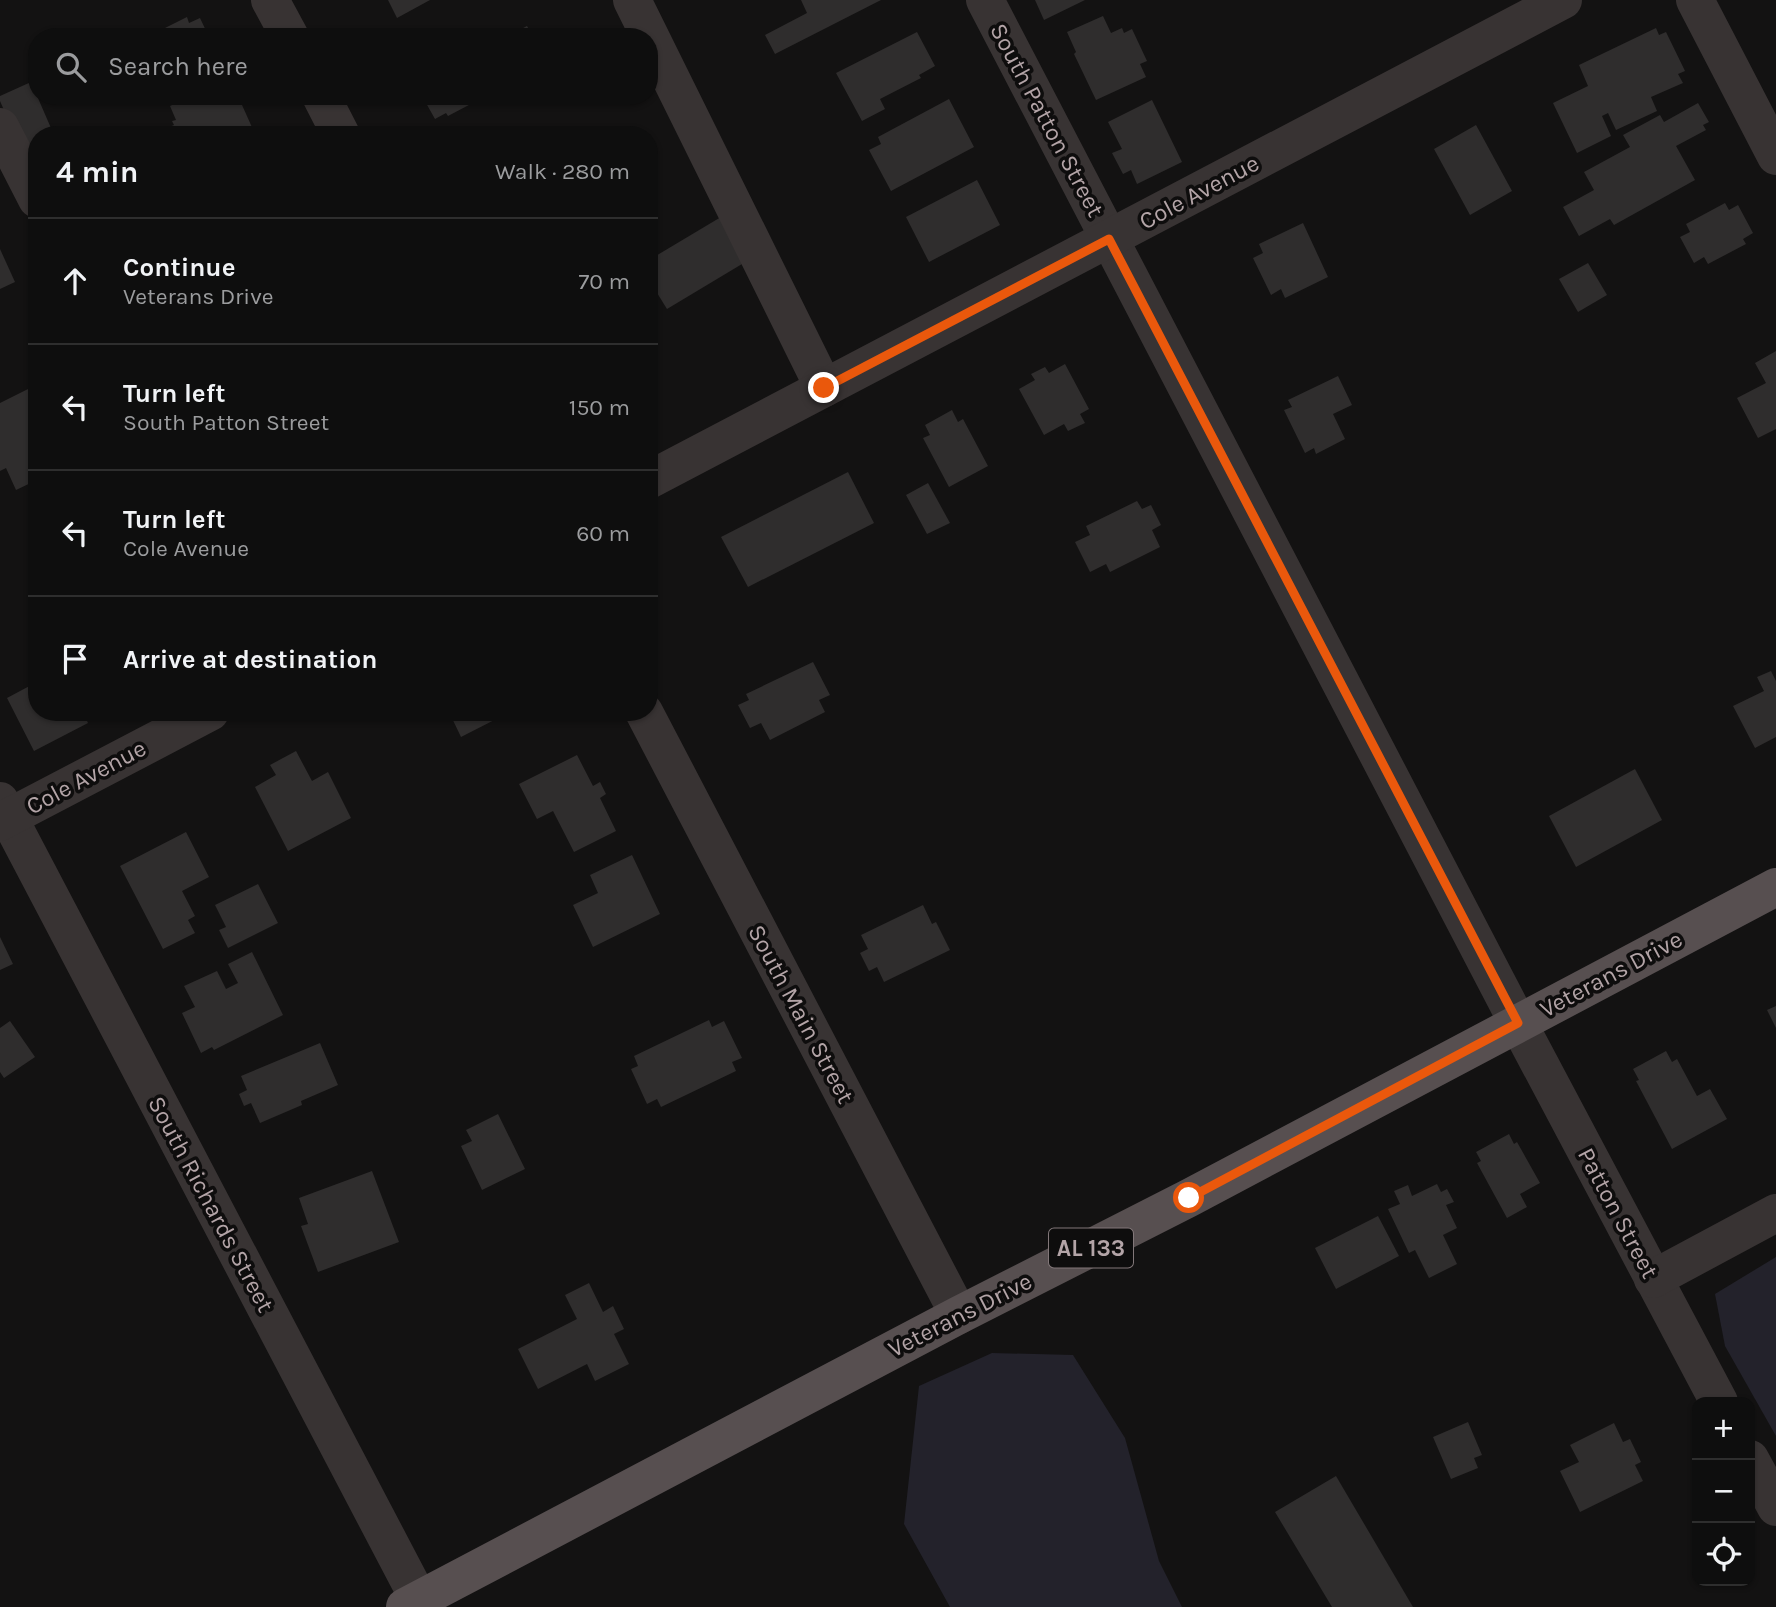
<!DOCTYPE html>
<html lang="en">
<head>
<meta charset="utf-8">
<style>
  body { margin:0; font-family:Karla,sans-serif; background:#1c1c1c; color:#f1f3f6 }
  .controls { position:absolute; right:21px; bottom:21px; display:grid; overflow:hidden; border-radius:14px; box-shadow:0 2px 5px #0004 }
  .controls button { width:63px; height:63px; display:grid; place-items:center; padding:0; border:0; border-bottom:2px solid #2e2e2e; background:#0e0e0e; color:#f1f3f6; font:35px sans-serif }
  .stop { position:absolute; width:21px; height:21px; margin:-16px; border:5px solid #ea580c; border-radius:50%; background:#fff }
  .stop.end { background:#ea580c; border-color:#fff; box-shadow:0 2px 7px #0008 }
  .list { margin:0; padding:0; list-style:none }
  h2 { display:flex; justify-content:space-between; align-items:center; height:91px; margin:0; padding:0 28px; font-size:30px }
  h2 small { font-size:23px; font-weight:400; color:#9b9c9e }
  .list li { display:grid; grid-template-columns:46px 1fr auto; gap:21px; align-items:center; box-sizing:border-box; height:126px; padding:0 28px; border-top:2px solid #2e2e2e }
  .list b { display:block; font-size:26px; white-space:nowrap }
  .list p { margin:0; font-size:23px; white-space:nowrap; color:#9b9c9e }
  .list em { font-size:23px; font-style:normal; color:#9b9c9e }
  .icon { flex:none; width:38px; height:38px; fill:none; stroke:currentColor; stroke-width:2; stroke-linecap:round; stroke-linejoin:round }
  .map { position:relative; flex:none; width:1776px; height:1607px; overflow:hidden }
  .search { position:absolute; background:#0e0e0e; box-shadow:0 2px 5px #0004; left:28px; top:28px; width:630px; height:77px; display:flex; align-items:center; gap:18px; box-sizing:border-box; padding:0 24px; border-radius:28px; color:#9b9c9e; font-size:26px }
  .panel { position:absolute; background:#0e0e0e; box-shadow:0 2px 5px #0004; left:28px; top:126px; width:630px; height:595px; border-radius:28px }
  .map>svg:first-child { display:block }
  .green { fill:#23222b }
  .building { fill:#2f2d2d }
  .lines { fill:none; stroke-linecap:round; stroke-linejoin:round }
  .minor { stroke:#383333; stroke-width:38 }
  .major { stroke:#574f50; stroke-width:38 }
  .route { stroke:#ea580c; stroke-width:9 }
  .labels { text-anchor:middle; stroke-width:7; stroke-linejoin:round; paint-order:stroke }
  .shield { fill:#0e0d0d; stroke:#827779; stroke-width:2 }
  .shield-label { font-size:23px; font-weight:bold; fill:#b3a4a7 }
  .street-label { font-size:24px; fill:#b3a4a7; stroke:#0e0d0d }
</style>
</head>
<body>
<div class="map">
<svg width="1776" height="1607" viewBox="0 0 1776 1607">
  <rect width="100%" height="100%" fill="#131212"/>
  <!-- green -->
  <g class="green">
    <path d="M1776,1257v179l-51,-90 -10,-52z"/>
    <path d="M992,1353l81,2 52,83 34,123 23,46h-232l-46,-83 15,-138z"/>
  </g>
  <!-- building -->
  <g class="building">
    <path d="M388,0h42l-33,18z"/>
    <path d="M801,0h80l-106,54 -10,-19 42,-22z"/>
    <path d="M1035,0h50l-41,20z"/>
    <path d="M1103,16l8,17 11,-5 2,5 8,-4 15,32 -7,3 6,13 -50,23 -22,-46 2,-2 -9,-20z"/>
    <path d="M187,17l2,6 11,-5 9,19h-62z"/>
    <path d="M527,26l6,11h-37l14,-8 2,5z"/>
    <path d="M1656,28l3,7 7,-3 19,39 -7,3 5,9 -32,14 6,14 -41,19 -8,-17 -6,3 9,20 -34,17 -24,-50 35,-17 -9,-21z"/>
    <path d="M917,32l18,34 -16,9 2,3 -41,21 5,10 -23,12 -26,-48z"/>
    <path d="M31,82l23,53h-17v7l-16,7 -21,-48v-5z"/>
    <path d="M191,96h47l17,38 -89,1 -2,-6 10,-4 -2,-4 4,-1 -6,-14z"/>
    <path d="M422,96h64l-38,20 -2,-3 -11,6z"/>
    <path d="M949,99l25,48 -83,44 -22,-41 12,-6 -3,-7z"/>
    <path d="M1152,100l30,62 -45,22 -6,-14 -8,4 -11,-21 10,-4 -14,-27z"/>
    <path d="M1698,103l11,19 -6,3 3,5 -30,16 19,34 -81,45 -4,-6 -31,17 -16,-29 31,-17 -10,-18 46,-25 -7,-12 37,-20 4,7z"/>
    <path d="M1476,125l36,66 -42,24 -36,-66z"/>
    <path d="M977,180l23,45 -71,37 -23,-45z"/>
    <path d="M1725,203l4,7 9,-5 15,28 -10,6 3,5 -38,20 -4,-7 -10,6 -14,-26 10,-5 -4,-8z"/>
    <path d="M726,214l26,44 -85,51 -18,-29v-20z"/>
    <path d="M1303,223l25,54 -43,21 -4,-9 -10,6 -18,-37 10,-5 -4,-9z"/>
    <path d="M0,249l15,33 -15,7z"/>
    <path d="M1588,263l19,32 -29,17 -19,-33z"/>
    <path d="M1776,351v78l-18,9 -21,-40 29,-15 -11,-20z"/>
    <path d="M1065,364l24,45 -9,5 5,9 -17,8 -4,-7 -20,11 -25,-46 16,-9 -4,-6 14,-7 4,6z"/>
    <path d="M1338,376l14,29 -19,9 12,25 -29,15 -2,-6 -9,5 -21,-43 8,-3 -4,-7z"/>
    <path d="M30,388l7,13v79l-21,10 -10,-22 -6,3v-68z"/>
    <path d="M952,410l6,12 5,-3 25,47 -39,21 -26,-49 7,-3 -5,-10z"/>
    <path d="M848,472l26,51 -126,64 -27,-50z"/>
    <path d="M928,483l22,40 -23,11 -21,-39z"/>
    <path d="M1137,501l5,8 9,-4 10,20 -9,5 8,17 -50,25 -4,-8 -16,8 -15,-30 15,-7 -4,-9z"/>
    <path d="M813,662l17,33 -11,5 6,12 -55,28 -9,-17 -11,5 -12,-23 11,-5 -3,-6z"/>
    <path d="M1771,671l5,10v56l-21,11 -22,-42 31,-15 -7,-14z"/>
    <path d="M37,682v30h46l5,11 -54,28 -27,-53z"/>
    <path d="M449,712h61l-49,25z"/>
    <path d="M296,751l16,30 16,-9 23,46 -63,33 -33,-64 21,-12 -6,-10z"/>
    <path d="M577,755l16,31 7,-4 6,12 -6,4 16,33 -42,21 -21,-41 -16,8 -18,-35z"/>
    <path d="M1635,769l27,51 -86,47 -27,-51z"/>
    <path d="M186,832l23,45 -27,14 13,25 -7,4 7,13 -32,16 -43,-83z"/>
    <path d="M632,855l28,59 -67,33 -20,-42 25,-12 -8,-18z"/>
    <path d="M258,884l20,39 -50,25 -9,-18 7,-3 -11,-22z"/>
    <path d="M923,905l9,19 4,-2 14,28 -66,32 -7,-15 -8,4 -9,-18 8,-4 -7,-14z"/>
    <path d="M0,937l13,27 -13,6z"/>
    <path d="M252,952l31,63 -69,35 -2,-3 -11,6 -19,-40 13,-6 -11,-21 33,-15 9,18 12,-6 -10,-19z"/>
    <path d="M1776,1006v22l-9,-18z"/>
    <path d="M709,1020l3,7 12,-6 18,37 -10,4 4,9 -75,36 -4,-8 -10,5 -16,-35 7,-3 -4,-10z"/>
    <path d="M10,1021l25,36 -31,21 -4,-6v-44z"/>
    <path d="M320,1043l18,42 -37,16 1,4 -42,18 -9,-20 -7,3 -5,-12 8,-4 -6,-14z"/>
    <path d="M1666,1051l6,11 5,-3 20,37 13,-7 17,30 -55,30 -36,-68 3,-1 -6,-11z"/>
    <path d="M498,1114l27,55 -43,21 -21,-44 11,-5 -6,-11z"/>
    <path d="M1509,1134l5,10 3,-2 23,41 -20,11 7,13 -20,11 -30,-55 4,-2 -5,-9z"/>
    <path d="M372,1171l27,71 -81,30 -17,-46 7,-2 -9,-26z"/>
    <path d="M1437,1184l4,8 6,-3 7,13 -8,3 11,23 -14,7 14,29 -28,14 -14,-28 -6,3 -21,-44 12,-5 -6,-13 14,-6 4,11z"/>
    <path d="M1378,1216l21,40 -63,33 -21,-41z"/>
    <path d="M589,1283l14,29 10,-6 11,23 -10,5 15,30 -34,17 -8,-17 -49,25 -20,-40 59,-30 -12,-24z"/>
    <path d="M1468,1422l14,33 -8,3 4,10 -27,11 -18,-42z"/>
    <path d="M1614,1423l9,19 7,-3 11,23 -6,3 8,16 -63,31 -20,-41 19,-9 -9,-17z"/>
    <path d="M1336,1476l77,131h-81l-57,-95z"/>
  </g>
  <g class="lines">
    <!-- minor -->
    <g class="minor">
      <path d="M270,0l20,37"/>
      <path d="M632,0l192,388"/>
      <path d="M985,0l533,1023 201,379"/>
      <path d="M1695,0l81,156"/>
      <path d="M321,96l20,39"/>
      <path d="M0,127l37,72"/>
      <path d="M649,480l914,-480"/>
      <path d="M644,712l315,603"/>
      <path d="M0,801l423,806"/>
      <path d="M0,822l210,-110"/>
      <path d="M1653,1279l123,-66"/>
      <path d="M1750,1459l26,48"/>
    </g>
    <!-- major -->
    <path class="major" d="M405,1607l554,-292 230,-117 587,-311"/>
  </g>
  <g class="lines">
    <!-- route -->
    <path class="route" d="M824,388l285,-149 409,784 -329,175"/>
  </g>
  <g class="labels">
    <!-- shield labels -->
    <rect class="shield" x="1049" y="1228.5" width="84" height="39" rx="5"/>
    <g class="shield-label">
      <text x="1091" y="1256">AL 133</text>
    </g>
    <!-- street labels -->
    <g class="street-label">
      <text transform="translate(1047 120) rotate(62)" y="8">South Patton Street</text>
      <text transform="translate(1199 192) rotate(-28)" y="8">Cole Avenue</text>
      <text transform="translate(86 777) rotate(-28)" y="8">Cole Avenue</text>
      <text transform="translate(1611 974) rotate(-28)" y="8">Veterans Drive</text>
      <text transform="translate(801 1014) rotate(62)" y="8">South Main Street</text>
      <text transform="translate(211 1204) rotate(62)" y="8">South Richards Street</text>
      <text transform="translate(1618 1213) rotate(62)" y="8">Patton Street</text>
      <text transform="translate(960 1315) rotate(-27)" y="8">Veterans Drive</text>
    </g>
  </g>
</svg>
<div class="controls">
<button>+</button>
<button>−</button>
<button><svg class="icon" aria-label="locate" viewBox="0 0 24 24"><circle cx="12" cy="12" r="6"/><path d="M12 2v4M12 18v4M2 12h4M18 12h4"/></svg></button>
</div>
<div class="stop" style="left:1189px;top:1198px"></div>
<div class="stop end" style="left:824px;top:388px"></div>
<div class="search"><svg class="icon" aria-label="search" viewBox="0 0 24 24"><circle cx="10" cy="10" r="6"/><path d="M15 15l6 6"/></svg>Search here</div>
<section class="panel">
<h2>4 min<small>Walk · 280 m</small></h2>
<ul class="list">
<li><svg class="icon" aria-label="ahead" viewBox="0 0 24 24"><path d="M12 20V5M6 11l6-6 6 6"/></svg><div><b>Continue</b><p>Veterans Drive</p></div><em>70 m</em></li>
<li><svg class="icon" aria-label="left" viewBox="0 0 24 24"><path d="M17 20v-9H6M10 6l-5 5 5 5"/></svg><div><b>Turn left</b><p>South Patton Street</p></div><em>150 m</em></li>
<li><svg class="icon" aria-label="left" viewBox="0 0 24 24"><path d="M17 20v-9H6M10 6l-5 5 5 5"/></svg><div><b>Turn left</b><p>Cole Avenue</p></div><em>60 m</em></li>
<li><svg class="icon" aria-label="arrive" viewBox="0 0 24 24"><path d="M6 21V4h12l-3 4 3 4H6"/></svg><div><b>Arrive at destination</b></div></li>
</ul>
</section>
</div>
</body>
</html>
